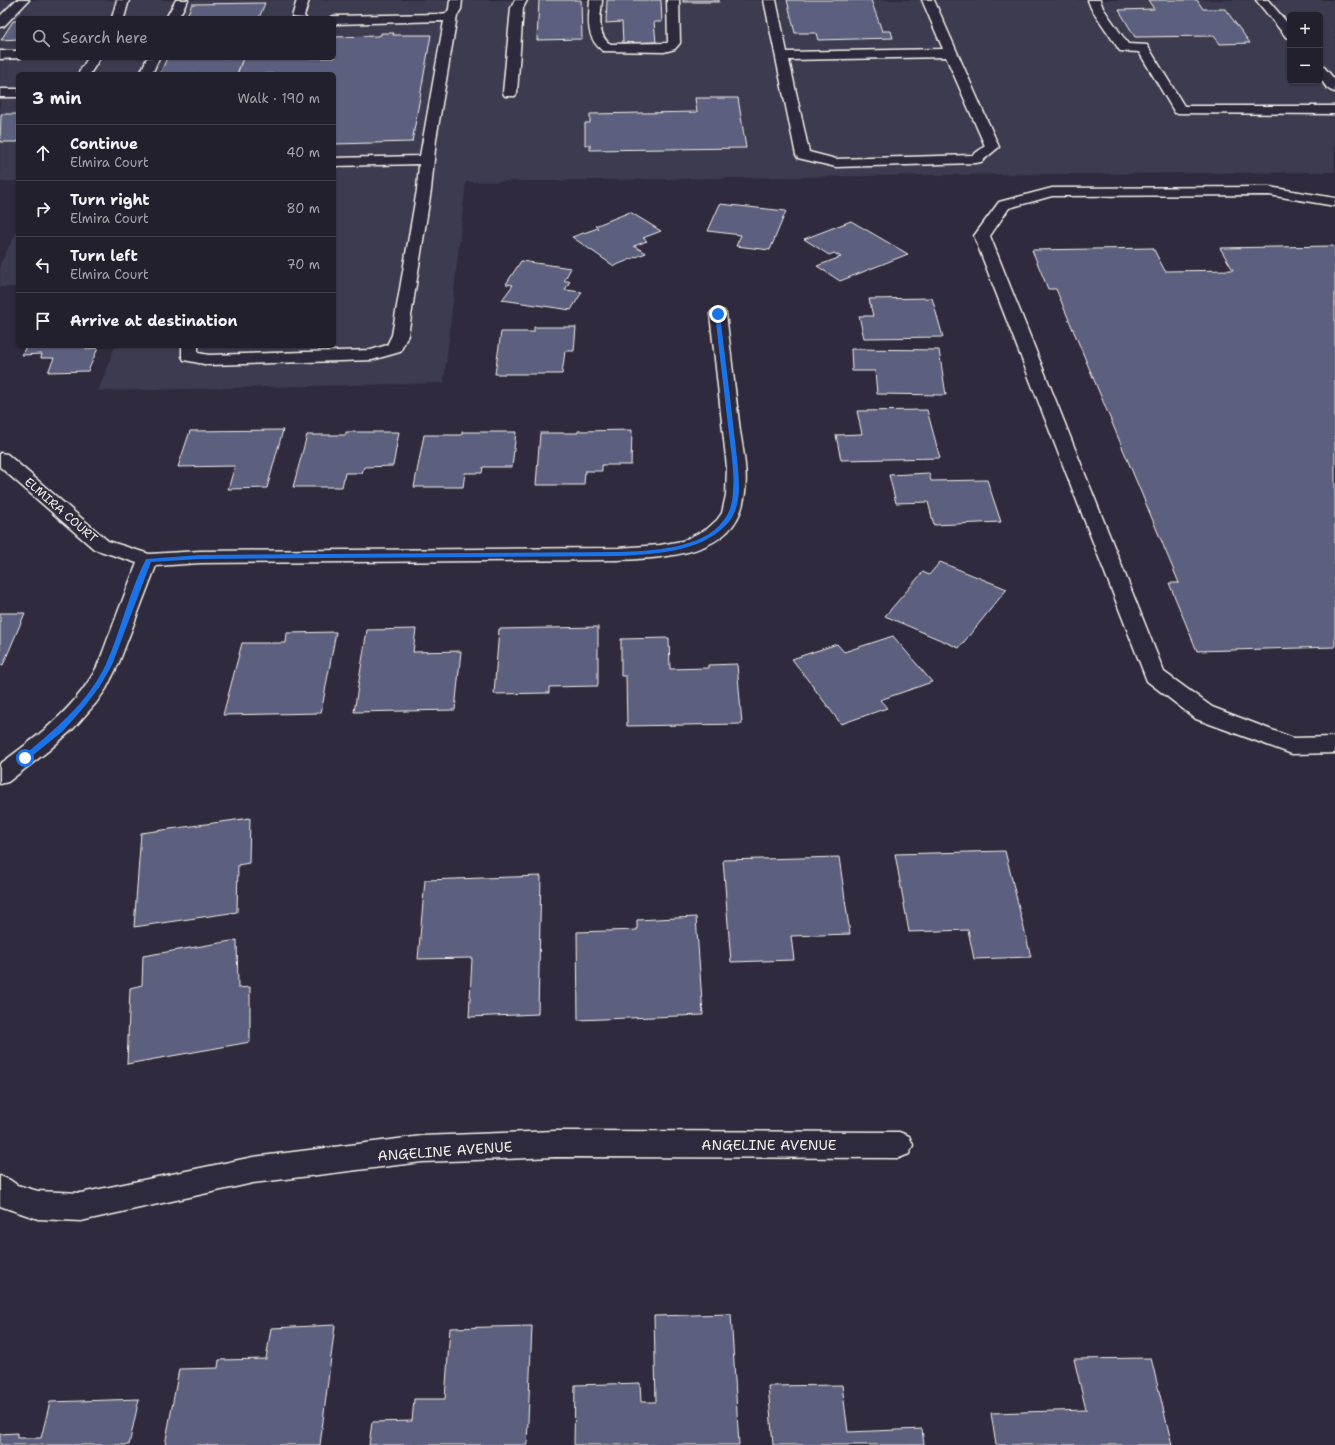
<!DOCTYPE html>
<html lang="en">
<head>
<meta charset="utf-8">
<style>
  body { margin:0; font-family:"Shantell Sans",sans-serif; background:#2f2d3a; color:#f1f3f6 }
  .controls { position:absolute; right:12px; top:12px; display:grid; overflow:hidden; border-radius:6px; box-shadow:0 1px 3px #0004 }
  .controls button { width:36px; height:36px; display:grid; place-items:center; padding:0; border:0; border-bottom:1px solid #403e4a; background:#23202e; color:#f1f3f6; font:20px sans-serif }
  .stop { position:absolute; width:12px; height:12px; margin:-9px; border:3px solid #1a73e8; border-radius:50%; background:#fff }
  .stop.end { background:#1a73e8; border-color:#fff; box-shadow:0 1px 4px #0008 }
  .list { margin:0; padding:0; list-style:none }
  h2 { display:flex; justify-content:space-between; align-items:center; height:52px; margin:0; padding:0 16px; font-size:17px }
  h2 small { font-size:13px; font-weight:400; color:#a3a3aa }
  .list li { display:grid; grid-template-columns:26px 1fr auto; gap:12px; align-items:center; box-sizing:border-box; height:56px; padding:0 16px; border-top:1px solid #403e4a }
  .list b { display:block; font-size:15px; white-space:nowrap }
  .list p { margin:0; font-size:13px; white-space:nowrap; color:#a3a3aa }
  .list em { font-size:13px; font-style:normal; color:#a3a3aa }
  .icon { flex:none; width:22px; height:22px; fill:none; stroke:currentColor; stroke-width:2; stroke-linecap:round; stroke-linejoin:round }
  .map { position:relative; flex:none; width:1335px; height:1445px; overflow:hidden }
  .search { position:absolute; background:#23202e; box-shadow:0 1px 3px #0004; left:16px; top:16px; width:320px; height:44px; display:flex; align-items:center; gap:10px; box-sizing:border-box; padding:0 14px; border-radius:6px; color:#a3a3aa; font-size:15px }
  .panel { position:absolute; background:#23202e; box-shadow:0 1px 3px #0004; left:16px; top:72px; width:320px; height:276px; border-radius:6px }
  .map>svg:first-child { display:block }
  .built { fill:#3c3a50; fill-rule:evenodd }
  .building { fill:#5c617e; stroke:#f4f1e8 }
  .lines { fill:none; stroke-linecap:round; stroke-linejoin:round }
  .minor-casing { stroke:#f4f1e8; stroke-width:3 }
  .minor { fill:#2f2a3d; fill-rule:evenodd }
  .route { fill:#1a73e8 }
  .labels { text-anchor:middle; stroke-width:3.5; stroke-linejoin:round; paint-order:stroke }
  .street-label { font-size:12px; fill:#f4f1e8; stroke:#2f2a3d }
  .near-street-label { font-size:14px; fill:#f4f1e8; stroke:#2f2a3d }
</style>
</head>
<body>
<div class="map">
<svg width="1335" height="1445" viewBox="0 0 1335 1445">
  <rect width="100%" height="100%" fill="#2f2a3d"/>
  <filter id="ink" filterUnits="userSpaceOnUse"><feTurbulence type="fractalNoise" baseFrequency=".025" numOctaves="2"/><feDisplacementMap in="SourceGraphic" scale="8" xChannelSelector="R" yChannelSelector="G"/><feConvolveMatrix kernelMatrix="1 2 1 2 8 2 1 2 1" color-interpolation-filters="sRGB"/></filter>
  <g filter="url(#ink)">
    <!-- built -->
    <g class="built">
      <path d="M0,0h1335v172l-400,3 -469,7 -22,201 -346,8 17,-45h219v-272h-316v107l-18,1zM1290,15h30v66h-30zM18,18h316v40h-316z"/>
      <path d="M18,229v58h-18v-23z"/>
    </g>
    <!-- building -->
    <g class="building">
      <path d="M539,0h42l1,39 -45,1z"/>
      <path d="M607,0h54l1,22h-8l2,20 -33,1 -1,-21 -16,1z"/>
      <rect x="683" y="0" width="36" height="2"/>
      <path d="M787,0h84l11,31h9l2,7 -75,2 -2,-7h-21z"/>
      <path d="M1148,0h49l6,9h22l25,34 -30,1 -6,-8 -79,1 -16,-27 35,-1z"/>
      <path d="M265,3l-6,15h-73l6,-14z"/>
      <path d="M13,21h5v18l-17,1z"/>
      <path d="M381,33h13l-1,2h38l-19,107 -78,2v-70h-97l6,-16h91v-21l44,-1 3,-1z"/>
      <path d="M167,58h76l-6,16h-77z"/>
      <path d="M695,98h43l8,50 -156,2v-5h-5v-22h5v-9l107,-2z"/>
      <path d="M1,114h17l-1,5h1v23h-18z"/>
      <path d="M720,204l66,7 -16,39 -34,-4 5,-11 -33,-4z"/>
      <path d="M630,212l31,19 -18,7 4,3 -13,5 12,7 -32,13 -42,-29 26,-9 -3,-2z"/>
      <path d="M851,221l57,33 -68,27 -23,-15 24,-9 -7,-4 -5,2 -25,-16z"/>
      <path d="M1333,246l2,2v399l-138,4 -28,-68h10l-123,-294h-8l-16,-39 121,-2 12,23 68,-1 -13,-22z"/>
      <path d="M521,261l50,7 -7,13h6l-5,9 17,2 -11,18 -69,-10 11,-15 -7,-1z"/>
      <path d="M932,298l11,39 -79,1 -5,-22h14l-4,-17z"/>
      <path d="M534,327h42l-2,24h-9l-3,23h-67l6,-42h33z"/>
      <path d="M26,346h61l-1,3 12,-1 -10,23 -40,1 6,-14h-13l1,-4 -20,1z"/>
      <path d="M851,349l88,1 7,45 -69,-1 -2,-23h-23z"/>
      <path d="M927,410l13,48 -99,2 -5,-25 26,-1 -5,-23z"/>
      <path d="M283,430l-16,58 -39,1 7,-23 -57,1 12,-36z"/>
      <path d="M632,430l-1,35h-29v6h-17l-1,14h-48l4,-52h38v-2z"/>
      <path d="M346,432h53l-6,34 -29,1 -2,6h-17l-3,14h-49l14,-52h39z"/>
      <path d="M462,432h54l-4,35h-29l-1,6h-17l-2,14h-49l10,-52h38z"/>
      <path d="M929,473l2,8 56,-1 14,42 -67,3 -6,-23 -32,1 -7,-28z"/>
      <path d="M940,562l67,27 -48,59 -74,-32 38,-44 6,3z"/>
      <path d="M0,613h25l-22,52h-3z"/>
      <path d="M598,627v59l-49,1v6l-55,1 5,-65z"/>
      <path d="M416,629l-3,23 48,-1 -6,59 -101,2 13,-82z"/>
      <path d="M336,632l-15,81 -98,2 19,-72h44l1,-10z"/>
      <path d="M893,636l39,46 -52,18 7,8 -46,16 -49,-65 45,-15 7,8z"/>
      <path d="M669,638l1,31 38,-1v-3l29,-1 5,60 -115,2 -1,-50h-5v-37z"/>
      <path d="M250,818l-1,45 -11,2 -1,47 -103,15 7,-94z"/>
      <path d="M1005,851l26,106 -57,2 -6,-29 -59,2 -14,-78z"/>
      <path d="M839,857l11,77 -59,2 3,24 -63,2 -8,-102z"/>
      <path d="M541,876l-3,138 -69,3 3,-59 -54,1 7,-79z"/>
      <path d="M696,917l7,98 -125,5 -1,-88 60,-2v-10z"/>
      <path d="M237,940l1,48 12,-1v55l-123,22 3,-76 12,-3 1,-29z"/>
      <path d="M731,1314l8,131h-165l1,-60 65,-2 1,19h15l-2,-86z"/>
      <path d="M335,1325l-15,120h-155l14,-76 39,-1 1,-8 47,-1 5,-31z"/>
      <path d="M532,1326l-5,119h-158l3,-23 40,-1 2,-22h31l5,-71z"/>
      <path d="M1151,1358l21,87h-176l-5,-32 95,-3 -12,-51z"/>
      <path d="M842,1385l6,47 74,-3 2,16h-151l-5,-59z"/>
      <path d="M139,1399l-10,46h-129v-11l17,-1v5h24l9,-36z"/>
    </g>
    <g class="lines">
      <!-- minor casing -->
      <g class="minor-casing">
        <g id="minor">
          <path d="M16,0h13l-25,26 -4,1v-11z"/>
          <path d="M117,0h12l-5,18h-12z"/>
          <path d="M176,0h12l-10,18h-12z"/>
          <path d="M297,0h12l-5,16 2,2 -14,-1z"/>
          <path d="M450,0h12l-1,9 -4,7 -21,123 -5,51 -23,145 -8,17 -28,8 -163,5 -25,-5 -2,-4v-10h16v7l11,2 162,-5 16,-5 5,-10 25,-145 2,-26 -85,2v-8l86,-2 24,-135 -110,3v-6h-5l5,-2 104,-2 9,-1 2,-4z"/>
          <path d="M515,0h12l-4,8 -6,85 -2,3h-10l-2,-3 8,-85z"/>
          <path d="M590,0h12c-1,14 -6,34 8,44l57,-1 1,-1 -1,-42h12l1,43 -5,6 -11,3 -61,-1c-18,-13 -14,-32 -13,-51z"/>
          <path d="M764,0h12l11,52 156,-3 -21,-49h12l65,147 -18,15 -5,1 -140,4 -38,-9 -2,-3zM946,57l39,89 -12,9 -137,4 -27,-7 -20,-92z"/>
          <path d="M1088,0h12l3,8 25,36 19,1 37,61h151v8l-160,-1 -36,-61 -19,-1 -29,-43z"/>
          <path d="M1256,0h12l22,26v12l-4,-1z"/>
          <path d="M0,51h18v7h3l-21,1z"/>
          <path d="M88,58h12l-10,16h-12z"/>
          <path d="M147,58h12l-7,16h-12z"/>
          <path d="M1320,66l4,1 11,13v12c-12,-3 -15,-15 -15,-26z"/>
          <rect x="0" y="89" width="18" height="8"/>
          <path d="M1269,187l66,11v8l-66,-11 -217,1 -43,12 -19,28 174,436 48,35 81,31 42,-1v16l-43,1 -96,-35 -49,-38 -173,-445 25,-34 53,-14z"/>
          <path d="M718,309l6,2 2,3c5,39 9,78 14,117 4,24 9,49 3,72 -11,53 -82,55 -125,57l-418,3 -44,3 -38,99 -12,24 -10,14 -23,26 -25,22 -40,31 -8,2v-20c33,-24 68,-50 90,-85 10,-14 14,-32 21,-48 8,-22 17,-45 26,-68l-43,-14 -94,-82v-14l7,1 101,87 41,13 51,-3 418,-3 42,-3 22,-4 25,-12 10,-9 5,-7 4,-18 1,-28 -17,-153 2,-3z"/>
          <path d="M555,1131l344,1 10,4 4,9 -4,9 -10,4 -344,-1 -133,5 -169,21 -172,38 -43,-2 -38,-13v-30l10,4 7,5 21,6 43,2 172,-36 169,-21z"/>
        </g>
      </g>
      <!-- minor -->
      <use href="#minor" class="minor"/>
    </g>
  </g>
  <!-- route -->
  <path class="route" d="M718,313l2,1c4,36 9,73 13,109 2,21 6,44 6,66 0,12 -4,28 -13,36 -27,28 -72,29 -108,31l-418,3 -49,3 -39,103 -12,21 -15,20 -22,25 -36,29h-5v-3c32,-27 66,-54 84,-93 15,-34 23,-72 40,-105l54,-4 418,-3c31,-1 85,-3 105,-31 7,-8 10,-20 10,-31 2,-17 -3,-46 -5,-64 -4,-37 -9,-74 -13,-112z"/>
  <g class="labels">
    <!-- street labels -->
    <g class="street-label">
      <text transform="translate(61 510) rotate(41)" y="4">ELMIRA COURT</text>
    </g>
    <!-- near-street labels -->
    <g class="near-street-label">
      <text x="769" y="1150">ANGELINE AVENUE</text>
      <text transform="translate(445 1151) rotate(-4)" y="5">ANGELINE AVENUE</text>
    </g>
  </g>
</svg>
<div class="controls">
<button>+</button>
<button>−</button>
</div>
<div class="stop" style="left:25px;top:758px"></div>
<div class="stop end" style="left:718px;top:314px"></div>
<div class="search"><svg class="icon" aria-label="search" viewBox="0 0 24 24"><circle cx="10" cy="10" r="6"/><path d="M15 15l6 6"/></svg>Search here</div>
<section class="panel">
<h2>3 min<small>Walk · 190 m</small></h2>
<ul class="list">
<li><svg class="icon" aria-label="ahead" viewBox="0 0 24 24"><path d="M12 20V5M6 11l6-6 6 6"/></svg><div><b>Continue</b><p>Elmira Court</p></div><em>40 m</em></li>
<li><svg class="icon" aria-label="right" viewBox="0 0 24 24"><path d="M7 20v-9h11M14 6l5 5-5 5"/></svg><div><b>Turn right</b><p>Elmira Court</p></div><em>80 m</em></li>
<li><svg class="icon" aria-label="left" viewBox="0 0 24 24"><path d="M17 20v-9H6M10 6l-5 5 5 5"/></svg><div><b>Turn left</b><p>Elmira Court</p></div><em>70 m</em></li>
<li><svg class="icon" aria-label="arrive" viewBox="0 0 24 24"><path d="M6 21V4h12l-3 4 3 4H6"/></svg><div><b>Arrive at destination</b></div></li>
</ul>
</section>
</div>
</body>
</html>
